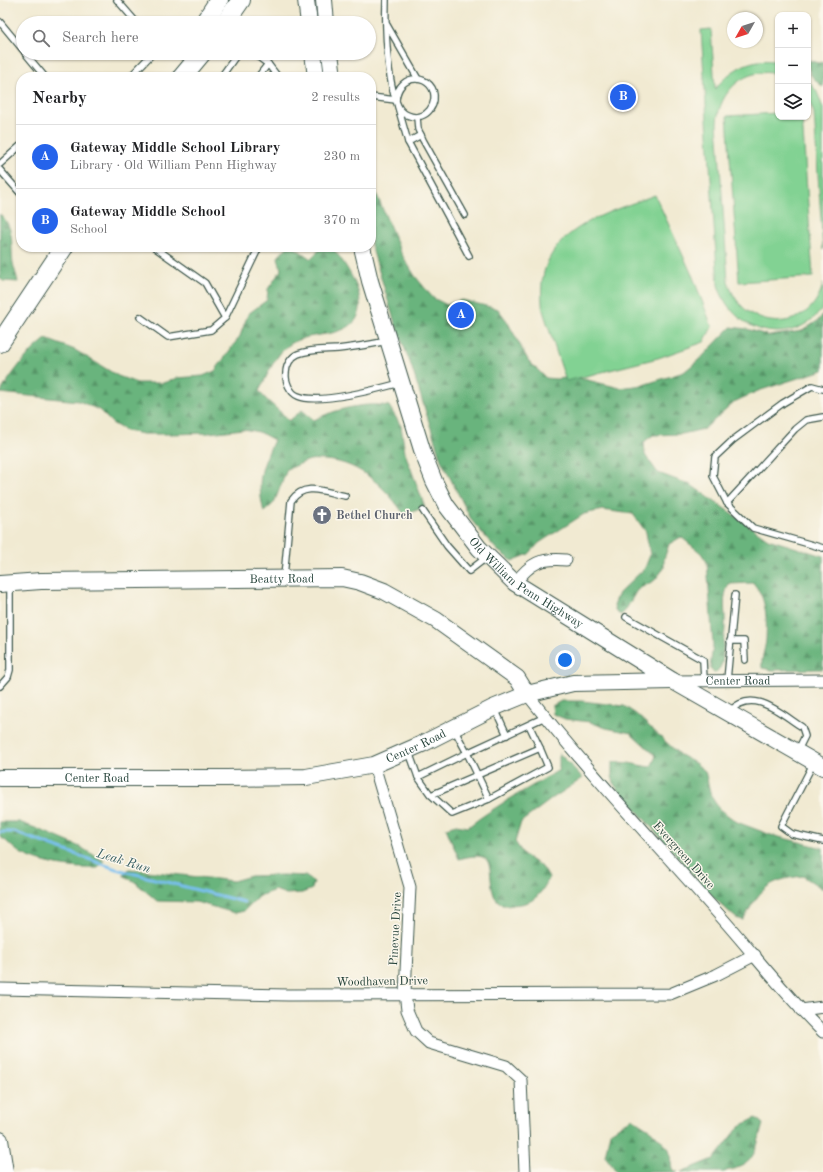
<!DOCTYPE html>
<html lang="en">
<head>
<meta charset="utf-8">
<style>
  body { margin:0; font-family:"Old Standard TT",serif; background:#f6f6f6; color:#202124 }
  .controls { position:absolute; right:12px; top:12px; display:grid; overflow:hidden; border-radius:8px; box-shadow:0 1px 3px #0004 }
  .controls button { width:36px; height:36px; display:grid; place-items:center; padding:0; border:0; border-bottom:1px solid #e0e0e0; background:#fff; color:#202124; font:20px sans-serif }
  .compass { position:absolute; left:727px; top:12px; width:36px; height:36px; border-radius:50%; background:#fff; box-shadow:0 1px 3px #0004; rotate:231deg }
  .you { position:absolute; left:565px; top:660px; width:14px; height:14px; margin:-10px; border:3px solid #fff; border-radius:50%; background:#1a73e8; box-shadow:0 0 0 6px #1a73e833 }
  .badge { display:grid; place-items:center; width:26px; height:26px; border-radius:50%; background:#2563eb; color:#fff; font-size:13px; font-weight:700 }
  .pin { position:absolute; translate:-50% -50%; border:2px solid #fff; box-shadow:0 1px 4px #0006 }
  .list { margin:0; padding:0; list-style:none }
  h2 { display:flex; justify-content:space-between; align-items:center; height:52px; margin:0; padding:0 16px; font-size:17px }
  h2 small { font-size:13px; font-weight:400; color:#757577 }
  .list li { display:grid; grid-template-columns:26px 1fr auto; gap:12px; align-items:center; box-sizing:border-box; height:64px; padding:0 16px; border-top:1px solid #e0e0e0 }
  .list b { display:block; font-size:15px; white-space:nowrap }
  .list p { margin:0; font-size:13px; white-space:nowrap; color:#757577 }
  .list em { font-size:13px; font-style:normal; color:#757577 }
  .icon { flex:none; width:22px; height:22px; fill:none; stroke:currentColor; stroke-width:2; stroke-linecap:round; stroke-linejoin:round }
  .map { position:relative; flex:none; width:823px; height:1172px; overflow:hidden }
  .search { position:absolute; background:#fff; box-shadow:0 1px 3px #0004; left:16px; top:16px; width:360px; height:44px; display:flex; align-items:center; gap:10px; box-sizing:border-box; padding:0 14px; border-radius:22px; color:#757577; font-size:15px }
  .panel { position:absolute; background:#fff; box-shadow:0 1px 3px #0004; left:16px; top:72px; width:360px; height:180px; border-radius:16px }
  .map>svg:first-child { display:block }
  .forest { fill:url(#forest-firs); stroke:#447858 }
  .garden { fill:#82d293; stroke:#508864 }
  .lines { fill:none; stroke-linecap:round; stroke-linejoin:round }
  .stream { stroke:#79c0f0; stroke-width:3 }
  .lane-casing { stroke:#3e574c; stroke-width:8 }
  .street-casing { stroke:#3e574c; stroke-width:13 }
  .secondary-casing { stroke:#3e574c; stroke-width:18 }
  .primary-casing { stroke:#3e574c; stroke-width:20 }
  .lane { stroke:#fff; stroke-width:5.5 }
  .street { stroke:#fff; stroke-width:11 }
  .secondary { stroke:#fff; stroke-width:16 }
  .primary { stroke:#fff; stroke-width:18 }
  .labels { text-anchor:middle; stroke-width:3; stroke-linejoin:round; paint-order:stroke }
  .worship-label { font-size:12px; font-weight:bold; fill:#5b616d; stroke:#fbf7ec; text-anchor:start }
  .street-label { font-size:12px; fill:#1f3d34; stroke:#fbf7ec }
  .water-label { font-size:13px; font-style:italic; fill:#365e63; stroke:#fbf7ec }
</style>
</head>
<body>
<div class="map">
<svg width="823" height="1172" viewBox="0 0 823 1172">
  <defs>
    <pattern id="forest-firs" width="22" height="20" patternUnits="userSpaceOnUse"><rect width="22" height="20" fill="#69b47d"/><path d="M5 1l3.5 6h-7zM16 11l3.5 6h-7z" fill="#569467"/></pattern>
  </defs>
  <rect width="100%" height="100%" fill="#fbf7ec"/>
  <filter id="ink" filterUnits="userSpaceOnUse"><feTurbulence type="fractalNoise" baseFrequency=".025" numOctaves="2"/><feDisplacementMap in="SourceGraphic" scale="8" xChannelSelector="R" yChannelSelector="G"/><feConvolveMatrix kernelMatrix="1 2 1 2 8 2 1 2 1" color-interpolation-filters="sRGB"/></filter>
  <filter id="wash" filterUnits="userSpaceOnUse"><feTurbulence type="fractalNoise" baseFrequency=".012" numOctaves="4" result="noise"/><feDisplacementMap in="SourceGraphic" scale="16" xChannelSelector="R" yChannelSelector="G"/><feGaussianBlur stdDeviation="0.9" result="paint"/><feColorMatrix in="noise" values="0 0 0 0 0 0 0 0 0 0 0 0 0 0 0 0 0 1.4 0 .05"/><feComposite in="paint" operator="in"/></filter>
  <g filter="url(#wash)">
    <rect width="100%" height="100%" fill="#f1ead2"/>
    <!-- forest -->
    <g class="forest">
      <path d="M808,60l10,3 5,-1v25c-11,-10 -15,-12 -15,-27z"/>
      <path d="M371,181l30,72 14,23 18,22 14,7 15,-5 36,9 9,12 21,39 18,18 10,1 19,-2 45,11 23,-3 41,-13 18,-15 29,-30 16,2 23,7 32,-5 17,-11 4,-6v56l-65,21 -22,10 -32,28 -22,5 -29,1 -9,7 1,13 13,18 33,12 77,54 55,17v113l-51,1 -10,-2c-1,-10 3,-18 4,-28 1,-20 1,-43 -13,-57l-24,1c-8,14 -3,28 -4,43 0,6 -2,12 -2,18 -1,12 2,20 -8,28l-5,-5 3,-23 -6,-83 -6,-9 -20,-16 -12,7 -5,15v9l-9,12 -18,10 -12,21 -4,4 -5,-3 -2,-7 5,-12 26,-25 5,-13 -4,-23 -13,-18 -31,-4 -18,4 -45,29 -10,11 -17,7 -15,-11 -25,-29 -31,-61 -30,-95 -16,-42 -24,-78z"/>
      <path d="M0,214c16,15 10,31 13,49 1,6 4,13 5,19l-15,-1 -3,-3z"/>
      <path d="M287,247h7l17,12 10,-11 13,2c15,18 42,60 14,77 -16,10 -40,6 -56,16 -17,10 -24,32 -33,48 9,12 20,18 30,30l13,-11 12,10c22,-11 50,-18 75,-14l12,20 4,27 20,54 -13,5 -6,5c-19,-28 -45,-55 -81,-57 -4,0 -11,-1 -15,0 -8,2 -15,7 -23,9l-13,34 -10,9c-8,-32 -3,-43 10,-72l-15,-8 -16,-3 -34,4 -39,1h-27l-17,-3 -14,-8 -13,-13 -20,-9 -79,-8c13,-21 26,-39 46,-54l29,11 43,26 19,7h26l14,-5 26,-2 12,-5 25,-35 8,-22 19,-14 1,-11 13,-19 -3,-13z"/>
      <path d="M561,701h21l42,5 12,8 44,41 15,8 10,8 6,25 8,13 18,13 34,13 52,13v41l-20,-13c-37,4 -42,13 -60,44l-7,-2 -24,-22 -97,-110 -3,-10v-13c12,-3 26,3 39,4l5,-11 -25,-23 -25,-5 -16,-6 -25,-3 -12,-5 -1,-8z"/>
      <path d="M559,753l24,25 -30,20 -32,24 -6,20 9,13 19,13 6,10c-12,25 -21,27 -47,27 -3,-3 -7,-7 -8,-10 -8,-23 6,-48 -35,-36l-13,-31 10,-3 12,2c28,-22 60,-38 91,-57z"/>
      <path d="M0,822h19l19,7 42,18 24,14 -6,7c-26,1 -52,-3 -76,-14 -8,-4 -14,-13 -22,-17z"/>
      <path d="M129,869l104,12 18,-5 32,-1 22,1 9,6 -2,7 -10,4 -16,1 -11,-4 -16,6 -15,15 -9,2 -39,-11 -39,-1 -22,-19 -12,-7z"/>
      <path d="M632,1118l20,13 17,18 3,20 6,3h-61l-12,-16 5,-24z"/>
      <path d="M756,1118l7,6c-5,15 -6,37 -24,43 -5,3 -10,2 -15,5h-43l33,-13 26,-33z"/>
    </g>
    <!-- garden -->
    <g class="garden">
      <path d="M711,29l4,60c16,-20 37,-33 63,-27v12c-33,-8 -59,17 -61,49l11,158c14,52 82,55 95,3v24c-32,42 -91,25 -105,-23l-17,-255z"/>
      <path d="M808,80l9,12 6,16v142l-9,-137 -6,-16z"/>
      <path d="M778,113v4h24l11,160 -74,5 -12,-166z"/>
      <path d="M655,195l38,82 19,50 -8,15 -46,16 -92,23c-6,-18 -12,-36 -18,-55 -2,-7 -6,-16 -6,-23 -7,-72 60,-88 113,-108z"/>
    </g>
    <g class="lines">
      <!-- stream -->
      <path class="stream" d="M0,832h14l102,37 128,33"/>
    </g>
  </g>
  <g filter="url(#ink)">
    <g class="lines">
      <!-- lane casing -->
      <g class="lane-casing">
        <g id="lane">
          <path d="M117,0l20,23"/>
          <path d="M386,0c-1,27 1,82 12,106 4,8 14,13 23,10 7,-2 12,-9 13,-16 3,-26 -36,-30 -38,0"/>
          <path d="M0,22l23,28"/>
          <path d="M387,25l31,54"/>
          <path d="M25,53l20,24"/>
          <path d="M177,53l8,4"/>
          <path d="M253,53l15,11 10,13"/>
          <path d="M130,77l23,-24"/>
          <path d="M221,77l17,-24"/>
          <path d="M258,77l10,-13"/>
          <path d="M371,97l25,3"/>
          <path d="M398,107l10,35 61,114"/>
          <path d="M417,117l1,12 5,11 42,75"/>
          <path d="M408,142l13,-7"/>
          <path d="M0,164l20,-18"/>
          <path d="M0,170l21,24"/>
          <path d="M154,247l51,36 20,35"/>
          <path d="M140,317l28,20 43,-7 14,-12 34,-71"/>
          <path d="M386,341c-16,4 -32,6 -48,8 -13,1 -28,0 -40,5 -7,3 -12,11 -12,19 -1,8 4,20 12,23 20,9 80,-7 102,-13"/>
          <path d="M823,389l-11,-3 -29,17 -50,37 -18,17 -2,19 14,27 26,25 70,20"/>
          <path d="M727,503l68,-74 11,-9 17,-3"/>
          <path d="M423,511l24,35 22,25 18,-14"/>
          <path d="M284,577l7,-76c13,-20 34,-9 54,-5"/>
          <path d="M626,617l77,43 1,20"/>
          <path d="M730,641h14l1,19"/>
          <path d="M727,680l8,-85"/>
          <path d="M0,686l8,-9 2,-7v-85"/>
          <path d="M495,709l12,26"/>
          <path d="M730,711c23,-24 50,2 72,16l3,9 -8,16"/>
          <path d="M529,725l11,23"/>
          <path d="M454,729l13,24 78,-36"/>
          <path d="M409,752l9,25 49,-24 22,46"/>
          <path d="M813,764l-32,62 11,8 31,7"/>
          <path d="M418,777l12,17 22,20 37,-15 59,-32 -8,-19 -109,47"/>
        </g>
      </g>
      <!-- street casing -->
      <g class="street-casing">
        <g id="street">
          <path d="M515,583c16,-21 26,-25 51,-23"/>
          <path id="s1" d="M674,681l149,-1"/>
          <path d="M527,694c59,75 124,144 187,215 37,41 70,85 109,123"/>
          <path d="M374,765l36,122 -5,106 2,17 9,21 13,12 77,23 15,14 4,92"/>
          <path d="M0,989l288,6 382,-1 46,-19 39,-20"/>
          <path d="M801,1010l22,-3"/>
        </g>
      </g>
      <!-- secondary casing -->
      <g class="secondary-casing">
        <g id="secondary">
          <path d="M306,0l3,23"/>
          <path d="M324,0l2,23"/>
          <path d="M313,53l3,24"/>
          <path d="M330,53l3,24"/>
          <path id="s2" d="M362,247l8,34 53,172 11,28 12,24 33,43 36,35 158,98 150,86"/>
          <path id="s3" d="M0,584l41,-3 301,-3 18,4 24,9 52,29 81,58 10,16"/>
          <path id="s4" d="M0,778h226l80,-1 68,-12 48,-21 71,-36 34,-14 46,-11 100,-2"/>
          <path d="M0,1140l5,32"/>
        </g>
      </g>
      <!-- primary casing -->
      <g class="primary-casing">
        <g id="primary">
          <path d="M204,23l15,-23"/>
          <path d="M225,23l16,-23"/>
          <path d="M182,77l20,-24"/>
          <path d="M0,343l64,-96"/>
        </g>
      </g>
      <!-- lane -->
      <use href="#lane" class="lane"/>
      <!-- street -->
      <use href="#street" class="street"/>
      <!-- secondary -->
      <use href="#secondary" class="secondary"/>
      <!-- primary -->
      <use href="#primary" class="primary"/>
    </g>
  </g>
  <!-- icons -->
  <defs>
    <g id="church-disc" transform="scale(1)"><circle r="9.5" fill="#6b7280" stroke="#fbf7ec"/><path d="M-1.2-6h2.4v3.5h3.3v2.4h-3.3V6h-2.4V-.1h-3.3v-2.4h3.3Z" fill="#fff"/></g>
  </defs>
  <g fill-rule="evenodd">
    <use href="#church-disc" x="322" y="515"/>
  </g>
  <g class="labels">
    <!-- worship labels -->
    <g class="worship-label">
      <text x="336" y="519">Bethel Church</text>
    </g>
    <!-- street labels -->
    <g class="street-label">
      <text dy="4" stroke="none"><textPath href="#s3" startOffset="282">Beatty Road</textPath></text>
      <text dy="4" stroke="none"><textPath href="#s2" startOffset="385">Old William Penn Highway</textPath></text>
      <text dy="4" stroke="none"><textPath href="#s1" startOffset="64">Center Road</textPath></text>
      <text dy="4" stroke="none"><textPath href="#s4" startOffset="421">Center Road</textPath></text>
      <text dy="4" stroke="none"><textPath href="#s4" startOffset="97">Center Road</textPath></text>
      <text transform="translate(684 855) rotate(48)" y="4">Evergreen Drive</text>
      <text transform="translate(395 929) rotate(-87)" y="4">Pinevue Drive</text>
      <text transform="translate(382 981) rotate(-1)" y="4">Woodhaven Drive</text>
    </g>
    <!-- water labels -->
    <g class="water-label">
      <text transform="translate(124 860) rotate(17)" y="5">Leak Run</text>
    </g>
  </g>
</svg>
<div class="controls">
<button>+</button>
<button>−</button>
<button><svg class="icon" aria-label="layers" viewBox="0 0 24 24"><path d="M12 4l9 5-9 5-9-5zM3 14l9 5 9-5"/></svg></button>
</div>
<svg class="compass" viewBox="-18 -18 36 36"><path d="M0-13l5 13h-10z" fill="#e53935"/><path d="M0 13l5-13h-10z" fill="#757577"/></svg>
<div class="you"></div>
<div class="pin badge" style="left:461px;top:315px">A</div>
<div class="pin badge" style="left:623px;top:97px">B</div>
<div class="search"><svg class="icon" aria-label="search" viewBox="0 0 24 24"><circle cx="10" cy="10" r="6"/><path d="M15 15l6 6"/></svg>Search here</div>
<section class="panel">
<h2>Nearby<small>2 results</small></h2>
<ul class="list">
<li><span class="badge">A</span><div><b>Gateway Middle School Library</b><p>Library · Old William Penn Highway</p></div><em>230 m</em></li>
<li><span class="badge">B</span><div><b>Gateway Middle School</b><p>School</p></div><em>370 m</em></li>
</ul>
</section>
</div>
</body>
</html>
